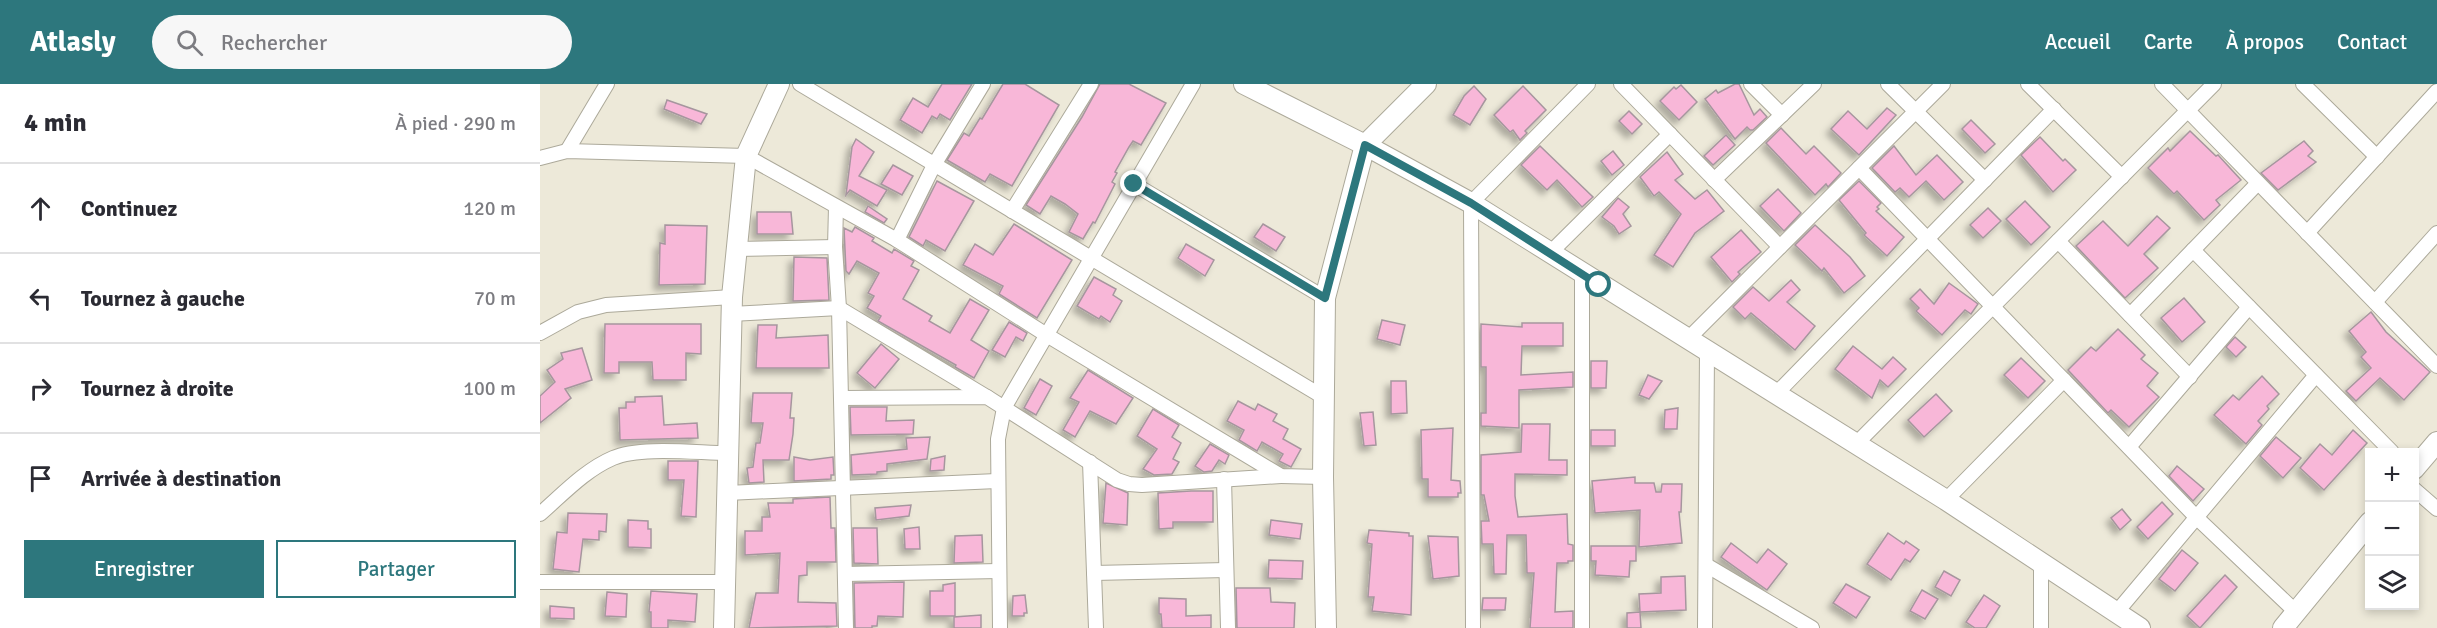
<!DOCTYPE html>
<html lang="fr">
<head>
<meta charset="utf-8">
<style>
  body { margin:0; font-family:Signika,sans-serif; background:#f7f7f7; color:#2b2b33 }
  .controls { position:absolute; right:18px; bottom:18px; display:grid; overflow:hidden; border-radius:0px; box-shadow:0 3px 9px #0003 }
  .controls button { width:54px; height:54px; display:grid; place-items:center; padding:0; border:0; border-bottom:2px solid #e1e1e2; background:#fff; color:#2b2b33; font:30px sans-serif }
  .stop { position:absolute; width:18px; height:18px; margin:-14px; border:4px solid #2d777d; border-radius:50%; background:#fff }
  .stop.end { background:#2d777d; border-color:#fff; box-shadow:0 2px 6px #0008 }
  .list { margin:0; padding:0; list-style:none }
  h2 { display:flex; justify-content:space-between; align-items:center; height:78px; margin:0; padding:0 24px; font-size:26px }
  h2 small { font-size:20px; font-weight:400; color:#7c7c81 }
  .list li { display:grid; grid-template-columns:39px 1fr auto; gap:18px; align-items:center; box-sizing:border-box; height:90px; padding:0 24px; border-top:2px solid #e1e1e2 }
  .list b { display:block; font-size:22px; white-space:nowrap }
  .list em { font-size:20px; font-style:normal; color:#7c7c81 }
  .actions { display:flex; gap:12px; padding:18px 24px }
  .actions a { flex:1; padding:14px 0; border:2px solid #2d777d; border-radius:0px; text-align:center; font-size:21px; color:#2d777d }
  .actions .main { background:#2d777d; color:#fff }
  .icon { flex:none; width:33px; height:33px; fill:none; stroke:currentColor; stroke-width:2; stroke-linecap:round; stroke-linejoin:round }
  .map { position:relative; flex:none; width:1897px; height:544px; overflow:hidden }
  header { display:flex; align-items:center; gap:36px; box-sizing:border-box; height:84px; padding:0 30px; background:#2d777d; color:#fff }
  header strong { font-size:28px }
  nav { display:flex; gap:33px; margin-inline-start:auto; font-size:21px }
  .search { width:420px; height:54px; background:#f7f7f7; display:flex; align-items:center; gap:15px; box-sizing:border-box; padding:0 21px; border-radius:33px; color:#7c7c81; font-size:22px }
  main { display:flex }
  aside { flex:1; background:#fff }
  .map>svg:first-child { display:block }
  .building { fill:#f8b7d8; stroke:#a6969e; stroke-width:1.5; filter:url(#shadow) }
  .lines { fill:none; stroke-linecap:round; stroke-linejoin:round }
  .street-casing { stroke:#aca99a; stroke-width:16 }
  .secondary-casing { stroke:#aca99a; stroke-width:22 }
  .street { stroke:#fff; stroke-width:14 }
  .secondary { stroke:#fff; stroke-width:20 }
  .route { stroke:#2d777d; stroke-width:8 }
</style>
</head>
<body>
<header>
<strong>Atlasly</strong>
<div class="search"><svg class="icon" aria-label="search" viewBox="0 0 24 24"><circle cx="10" cy="10" r="6"/><path d="M15 15l6 6"/></svg>Rechercher</div>
<nav><a>Accueil</a><a>Carte</a><a>À propos</a><a>Contact</a></nav>
</header>
<main>
<aside>
<h2>4 min<small>À pied · 290 m</small></h2>
<ul class="list">
<li><svg class="icon" aria-label="ahead" viewBox="0 0 24 24"><path d="M12 20V5M6 11l6-6 6 6"/></svg><div><b>Continuez</b></div><em>120 m</em></li>
<li><svg class="icon" aria-label="left" viewBox="0 0 24 24"><path d="M17 20v-9H6M10 6l-5 5 5 5"/></svg><div><b>Tournez à gauche</b></div><em>70 m</em></li>
<li><svg class="icon" aria-label="right" viewBox="0 0 24 24"><path d="M7 20v-9h11M14 6l5 5-5 5"/></svg><div><b>Tournez à droite</b></div><em>100 m</em></li>
<li><svg class="icon" aria-label="arrive" viewBox="0 0 24 24"><path d="M6 21V4h12l-3 4 3 4H6"/></svg><div><b>Arrivée à destination</b></div></li>
</ul>
<div class="actions"><a class="main">Enregistrer</a><a>Partager</a></div>
</aside>
<div class="map">
<svg width="1897" height="544" viewBox="0 0 1897 544">
  <defs>
    <filter id="shadow"><feDropShadow dx="-5" dy="5" stdDeviation="3" flood-color="#0004"/></filter>
  </defs>
  <rect width="100%" height="100%" fill="#ede9d9"/>
  <!-- building -->
  <g class="building">
    <path d="M402,0h30l-22,36 -10,-6 -3,5 -5,-3 -10,17 -22,-13 13,-22 15,9z"/>
    <path d="M463,0h22l34,21 -47,81 -22,-12 -5,8 -38,-22 17,-27 5,3 11,-18 2,1z"/>
    <path d="M560,0h29l37,19 -25,42 -8,-4 -4,6 -14,25 2,1 -5,9 3,2 -20,39 -2,-1 -10,17 -14,-7 9,-18 -13,-10 -14,-8 -11,18 -14,-9 56,-88z"/>
    <path d="M1195,0h4l15,31 6,-6 7,8 -14,13h-3l-3,-3 -12,12 -30,-40 11,-9 2,3z"/>
    <path d="M1141,1l16,17 -18,18 -19,-19 14,-14 2,2z"/>
    <path d="M934,2l12,13 -16,26 -17,-10 11,-19z"/>
    <path d="M983,2l23,24 -21,21 2,2 -7,7 -7,-10 -3,2 -16,-17z"/>
    <path d="M127,16l40,14 -6,10 -37,-15z"/>
    <path d="M1347,24l9,7 -37,40 -28,-26 17,-18 19,18z"/>
    <path d="M1089,27l13,13 -10,10 -13,-13z"/>
    <path d="M1431,36l24,24 -10,9 -23,-24z"/>
    <path d="M1241,44l25,26 8,-8 27,27 -13,14 -2,-3 -11,11 -49,-52z"/>
    <path d="M1650,47l26,25 2,-1 23,25 -25,20 4,5 -16,15 -27,-29 -3,3 -26,-26 20,-20 2,3z"/>
    <path d="M1186,51l9,10 -22,20 -9,-9z"/>
    <path d="M1500,53l23,24 2,-2 11,11 -23,22 -32,-37z"/>
    <path d="M316,55l18,13 -15,24 28,14 -10,16 -27,-16 -4,5 6,-48z"/>
    <path d="M1764,57l9,10 -5,5 8,6 -38,28 -17,-17z"/>
    <path d="M1000,62l53,51 -11,10 -25,-27 -10,10 -26,-25z"/>
    <path d="M1354,62l22,29 21,-20 26,27 -19,18 -18,-19 -17,16 -9,-9 -5,4 -23,-24z"/>
    <path d="M1073,67l11,14 -12,10 -11,-14z"/>
    <path d="M1127,68l16,22 -8,6 20,19 12,-9 17,21 -29,22 -22,34 -19,-12 27,-41 -22,-22 -5,4 -14,-19z"/>
    <path d="M353,81l20,11 -11,19 -21,-11z"/>
    <path d="M397,97l37,20 -29,50 -19,-11 -3,6 -14,-9z"/>
    <path d="M1319,97l22,22 -4,4 2,2 -3,2 28,26 -17,19 -23,-21 2,-2 -27,-33z"/>
    <path d="M1238,105l23,24 -17,18 -24,-25z"/>
    <path d="M1078,114l11,9 -6,7 8,12 -12,8 -5,-8 -12,-9z"/>
    <path d="M1485,117l25,26 -19,18 -25,-26z"/>
    <path d="M328,122l19,13 -3,4 -19,-11z"/>
    <path d="M1448,124l13,13 -18,17 -13,-13z"/>
    <path d="M217,128h34l2,22h-36z"/>
    <path d="M1617,132l13,12 -26,26 14,14 -33,30 -49,-52 27,-25 25,25z"/>
    <path d="M474,140l58,36 -35,58 -38,-24 4,-8 -40,-21 12,-21 18,11z"/>
    <path d="M723,140l22,13 -9,14 -22,-14z"/>
    <path d="M125,141l42,1 -2,58 -46,1 1,-42 5,1z"/>
    <path d="M1275,141l35,32 15,19 -21,17 -20,-25 -2,3 -27,-26z"/>
    <path d="M315,143l19,11 -2,3 20,12 2,-4 20,12 -3,5 8,4 -16,29 29,17 -3,5 21,12 20,-34 19,11 -18,30 18,11 -15,27 -19,-11 1,-2 -78,-44 3,-5 -14,-8 7,-12 -6,-3 11,-20 -22,-12 -8,13 -3,-3 -2,-43 8,4z"/>
    <path d="M1201,146l20,22 -23,20 2,2 -8,8 -21,-25z"/>
    <path d="M646,160l28,16 -9,16 -27,-18z"/>
    <path d="M254,173l33,1 2,42 -36,1z"/>
    <path d="M554,193l22,12 -3,6 9,6 -12,21 -9,-6 -2,3 -22,-13z"/>
    <path d="M1251,196l9,10 -13,12 28,24 -20,24 -44,-37 -6,6 -12,-12 20,-20 16,14z"/>
    <path d="M1409,199l29,21 -7,10 -6,-4 -23,25 -26,-24 3,-3 -9,-9 10,-10 14,15z"/>
    <path d="M1644,214l21,24 -23,20 -21,-24z"/>
    <path d="M1831,228l15,20 44,40 -26,28 -24,-22 -24,23 -10,-10 25,-23 -10,-11 5,-5 -17,-21z"/>
    <path d="M842,236l23,5 -5,20 -23,-6z"/>
    <path d="M469,238l18,11 -4,8 -7,-4 -11,20 -13,-7z"/>
    <path d="M982,239h41v23h-41l-1,29 52,-3v15l-54,3v38l-38,-2v-13h5v-46h-5v-43l41,3z"/>
    <path d="M65,240h96v30l-15,-1v27h-33l-1,-18h-33v11h-15z"/>
    <path d="M218,241h19l-1,13 52,-3 1,33h-73z"/>
    <path d="M1578,245l27,26 -4,4 17,14 -11,13 12,11 -30,30 -18,-17 -3,3 -40,-43 23,-23 5,4z"/>
    <path d="M1695,253l11,10 -10,10 -10,-10z"/>
    <path d="M341,260l18,15 -24,29 -18,-15z"/>
    <path d="M1313,262l29,23 11,-12 13,12 -18,18 -8,-7 -8,18 -37,-29z"/>
    <path d="M42,264l10,32 -27,9 6,9 -31,25v-27l15,-14 -8,-12 16,-11 -2,-6z"/>
    <path d="M1481,274l24,23 -17,17 -24,-23z"/>
    <path d="M1051,277h16l-1,27h-15z"/>
    <path d="M548,286l45,28 -17,26 -26,-13 -15,26 -12,-7 16,-28 -9,-4z"/>
    <path d="M1108,291l14,6 -13,18 -10,-4z"/>
    <path d="M1722,292l17,18 -12,12 2,3 -11,12 4,4 -16,19 -32,-29 19,-20 6,5z"/>
    <path d="M500,295l12,7 -16,29 -12,-7z"/>
    <path d="M851,297h15l1,32 -16,1z"/>
    <path d="M213,309h39l-2,25h4l-1,16 -4,26h-26l1,22 -15,1 -2,-15 6,-1 3,-24h4l3,-20h-12z"/>
    <path d="M1396,310l16,17 -28,26 -16,-17z"/>
    <path d="M122,312l2,29 33,-2 1,15 -78,2 -1,-32h7v-6h9v-5z"/>
    <path d="M698,317l17,9 3,-6 19,10 -4,7 15,8 -5,10 18,10 -10,18 -12,-6 4,-7 -21,-12 -5,9 -18,-11 5,-10 -17,-9z"/>
    <path d="M310,323h37l-1,14 28,-1 -1,14 -62,1z"/>
    <path d="M1138,324l-1,21h-13l1,-19z"/>
    <path d="M613,325l26,16 -7,12 9,6 -8,16 6,3 -7,12 -18,1 -11,-6 14,-20 -20,-13z"/>
    <path d="M833,328l3,33 -12,1 -4,-33z"/>
    <path d="M982,340h28l-1,36h18v15l-52,-1v22l3,21 49,-3 1,30 5,1v16h-5v2h-11l-2,49 18,-1v17h-43l4,-55h-7l-1,-38h-19l-1,39h-12l-1,-30h-11l-1,-23h8l-5,-26h-3v-40l40,-3z"/>
    <path d="M913,344l-2,52 9,1 1,12h-3v4h-30v-18h-6l-1,-49z"/>
    <rect x="1051" y="346" width="24" height="16"/>
    <path d="M1813,346l14,13 -43,47 -24,-22 20,-24 12,11z"/>
    <path d="M390,353l-3,22 -40,5v7l-10,1v2l-25,1 -1,-20 56,-6 -1,-11z"/>
    <path d="M1736,353l25,21 -18,20 -23,-22z"/>
    <path d="M670,360l19,11 -4,9 -6,-4 -7,11 -8,1 -9,-6z"/>
    <path d="M405,372l-1,14 -14,1 1,-12z"/>
    <path d="M254,373l16,3 23,-3 1,18h-3v4l-37,2z"/>
    <path d="M128,377h30l-2,56 -15,-1 3,-36h-16z"/>
    <path d="M1637,382l27,23 -11,12 -24,-25z"/>
    <path d="M1095,393v6h19l2,9h5l1,-8h20l-1,28h-2l3,31 -43,4 1,-37 -45,3 -3,-32z"/>
    <path d="M566,399l22,10 -1,32 -24,-2z"/>
    <path d="M651,407h22v31h-40v6l-14,1 -1,-36z"/>
    <path d="M290,413l1,31h4l1,34h-29v13l-8,1 -1,26 38,1 1,23 -88,2 7,-35h22l2,-40 -35,2v-24h17v-14h8l-2,-14h25v-4z"/>
    <path d="M1622,418l11,12 -25,25 -11,-12z"/>
    <path d="M371,421l-2,11 -33,4 -1,-12z"/>
    <path d="M1582,425l9,11 -11,10 -9,-12z"/>
    <path d="M28,429l39,1 -1,18 -7,-1v9l-16,-1 -4,33 -26,-3 4,-37 10,1z"/>
    <path d="M88,436l20,1v8h3v19l-23,-1z"/>
    <path d="M731,436l31,4 -2,15 -31,-4z"/>
    <path d="M379,443l1,22h-15l-1,-20z"/>
    <path d="M313,444h24l1,36 -24,-1z"/>
    <path d="M829,446l40,3v3h4l-2,79 -39,-4 2,-14h-6l4,-53 -5,-1z"/>
    <path d="M1348,449l16,11 2,-3 13,9 -9,12 -5,-3 -14,21 -24,-16z"/>
    <path d="M442,451l1,27 -29,1 1,-27z"/>
    <path d="M888,452l30,1 1,39 -26,3z"/>
    <path d="M1191,459l26,20 11,-14 19,15 -20,26 -46,-33z"/>
    <path d="M1051,462h45v15h-6l-1,16 -34,-2 1,-14h-5z"/>
    <path d="M1642,466l16,13 -23,28 -16,-12z"/>
    <path d="M729,476l34,1 -1,18 -34,-1z"/>
    <path d="M1404,487l16,9 -9,16 -16,-9z"/>
    <path d="M1685,491l12,12 -37,41 -13,-12z"/>
    <path d="M1145,492l1,34 -46,2 -1,-18 22,-1v-16z"/>
    <path d="M364,498l-1,35 -25,-1 -1,10h-5v2h-17l-1,-45z"/>
    <path d="M415,499v33h-25v-25h13v-6z"/>
    <path d="M1306,500l24,13 -14,21 -23,-15z"/>
    <path d="M696,504h34l1,14 24,1 -1,25h-57z"/>
    <path d="M1382,506l16,9 -13,20 -15,-8z"/>
    <path d="M111,507l46,3 -2,28 -27,-2v8h-17v-16h-2z"/>
    <path d="M67,508l20,2 -1,23 -21,-1z"/>
    <path d="M485,511l2,18h-3v3h-12l1,-20z"/>
    <path d="M1444,511l16,11 -14,22h-11l-9,-6z"/>
    <path d="M619,514l27,1v17l25,-1v13h-49l-1,-14h-2z"/>
    <path d="M943,514h23l-1,12h-23z"/>
    <path d="M10,522l24,2v11l-24,-1z"/>
    <path d="M1100,528l1,16h-14v-15z"/>
    <path d="M441,531v13h-27v-11z"/>
  </g>
  <g class="lines">
    <!-- street casing -->
    <g class="street-casing">
      <g id="street">
        <path d="M260,0l525,314"/>
        <path d="M1081,0l159,163"/>
        <path d="M1211,0l31,31"/>
        <path d="M1348,0l97,96"/>
        <path d="M1488,0l94,93"/>
        <path d="M1622,0l275,282"/>
        <path d="M1763,0l74,73"/>
        <path d="M27,67l40,-67"/>
        <path d="M0,74l27,-7 179,5 151,84 148,94 236,142 42,1"/>
        <path d="M1319,84l338,350 98,93"/>
        <path d="M1174,96l100,-96"/>
        <path d="M594,100l191,114"/>
        <path d="M296,123l-1,40 4,61 7,320"/>
        <path d="M472,127l79,-127"/>
        <path d="M1767,149l130,-142"/>
        <path d="M357,156l37,-75 49,-81"/>
        <path d="M1518,157l132,136"/>
        <path d="M196,165l99,-2"/>
        <path d="M1653,166l199,202"/>
        <path d="M1010,169l120,-119"/>
        <path d="M1042,190v354"/>
        <path d="M1835,218l62,-69"/>
        <path d="M191,230l108,-6 148,89"/>
        <path d="M1590,231l128,-132"/>
        <path d="M0,249l38,-21 28,-7 126,-8"/>
        <path d="M1147,256l256,-256"/>
        <path d="M1236,310l278,-285"/>
        <path d="M301,314l146,-1 130,83 12,4 13,1 139,-9"/>
        <path d="M1317,359l357,-359"/>
        <path d="M1589,363l120,-140"/>
        <path d="M550,378l6,166"/>
        <path d="M684,395l4,149"/>
        <path d="M1874,405l23,20"/>
        <path d="M187,409l270,-12"/>
        <path d="M1406,416l118,-120"/>
        <path d="M0,430c23,-20 45,-44 73,-56 27,-12 85,-5 115,-5"/>
        <path d="M1501,476v68"/>
        <path d="M1166,481l106,63"/>
        <path d="M554,489l132,-3"/>
        <path d="M305,490l154,-3"/>
        <path d="M0,498h185"/>
        <path d="M1576,529l200,-238"/>
        <path d="M460,544l-2,-189 6,-31 189,-324"/>
        <path d="M933,544l-2,-425 117,-119"/>
        <path d="M1165,544l2,-277"/>
      </g>
    </g>
    <!-- secondary casing -->
    <g class="secondary-casing">
      <g id="secondary">
        <path d="M704,0l121,61 106,58 475,297 194,128"/>
        <path d="M1874,385l23,-27"/>
        <path d="M184,544l8,-331 14,-141 33,-72"/>
        <path d="M786,544l-3,-151 2,-179 40,-153 61,-61"/>
        <path d="M1743,544l87,-106"/>
      </g>
    </g>
    <!-- street -->
    <use href="#street" class="street"/>
    <!-- secondary -->
    <use href="#secondary" class="secondary"/>
  </g>
  <g class="lines">
    <!-- route -->
    <path class="route" d="M594,100l191,114 40,-153 106,58 128,82"/>
  </g>
</svg>
<div class="controls">
<button>+</button>
<button>−</button>
<button><svg class="icon" aria-label="layers" viewBox="0 0 24 24"><path d="M12 4l9 5-9 5-9-5zM3 14l9 5 9-5"/></svg></button>
</div>
<div class="stop" style="left:1059px;top:201px"></div>
<div class="stop end" style="left:594px;top:100px"></div>
</div>
</main>
</body>
</html>
